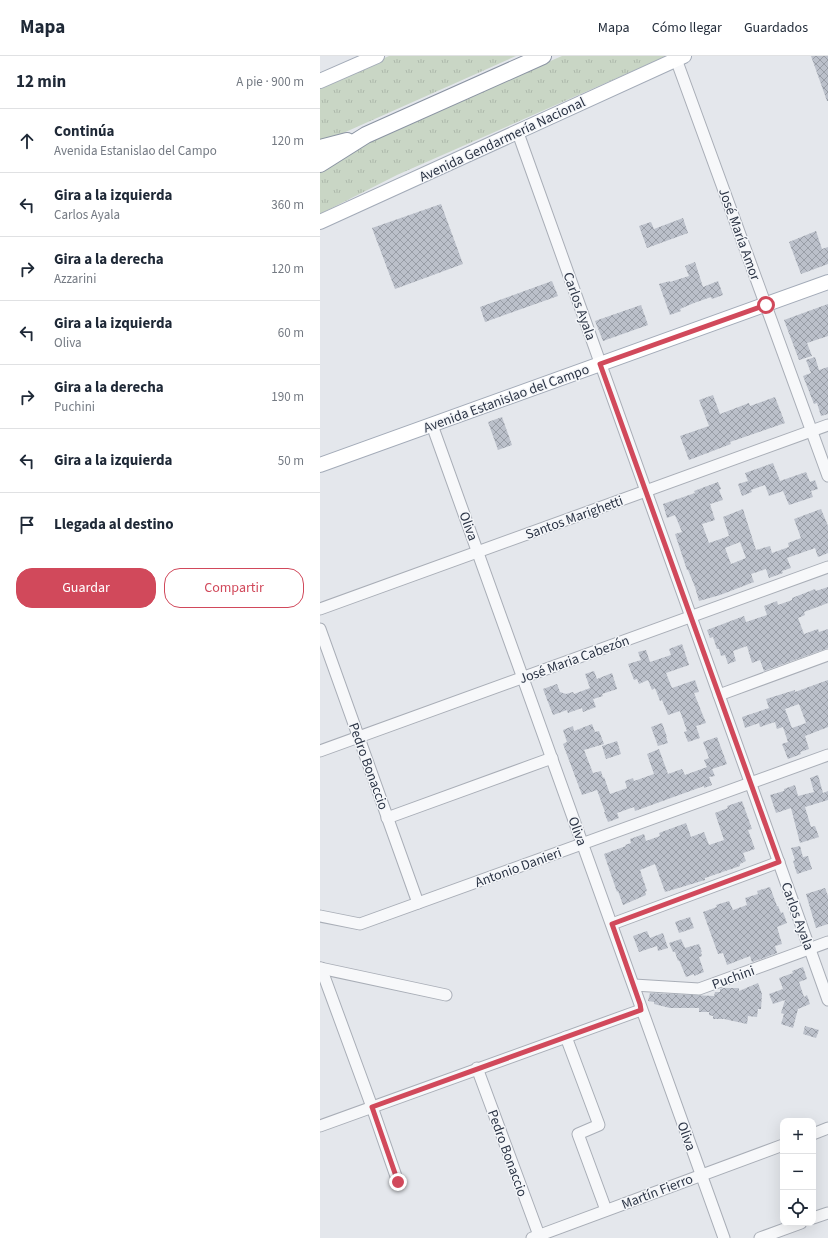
<!DOCTYPE html>
<html lang="es">
<head>
<meta charset="utf-8">
<style>
  body { margin:0; font-family:"Source Sans 3",sans-serif; background:#f2f2f3; color:#1f2937 }
  .controls { position:absolute; right:12px; bottom:12px; display:grid; overflow:hidden; border-radius:8px; box-shadow:0 4px 16px #0002 }
  .controls button { width:36px; height:36px; display:grid; place-items:center; padding:0; border:0; border-bottom:1px solid #e0e1e3; background:#fff; color:#1f2937; font:20px sans-serif }
  .stop { position:absolute; width:12px; height:12px; margin:-9px; border:3px solid #d1495b; border-radius:50%; background:#fff }
  .stop.end { background:#d1495b; border-color:#fff; box-shadow:0 1px 4px #0008 }
  .list { margin:0; padding:0; list-style:none }
  h2 { display:flex; justify-content:space-between; align-items:center; height:52px; margin:0; padding:0 16px; font-size:17px }
  h2 small { font-size:13px; font-weight:400; color:#747a83 }
  .list li { display:grid; grid-template-columns:26px 1fr auto; gap:12px; align-items:center; box-sizing:border-box; height:64px; padding:0 16px; border-top:1px solid #e0e1e3 }
  .list b { display:block; font-size:15px; white-space:nowrap }
  .list p { margin:0; font-size:13px; white-space:nowrap; color:#747a83 }
  .list em { font-size:13px; font-style:normal; color:#747a83 }
  .actions { display:flex; gap:8px; padding:12px 16px }
  .actions a { flex:1; padding:9px 0; border:1px solid #d1495b; border-radius:16px; text-align:center; font-size:14px; color:#d1495b }
  .actions .main { background:#d1495b; color:#fff }
  .icon { flex:none; width:22px; height:22px; fill:none; stroke:currentColor; stroke-width:2; stroke-linecap:round; stroke-linejoin:round }
  .map { position:relative; flex:none; width:508px; height:1182px; overflow:hidden }
  header { display:flex; align-items:center; gap:24px; box-sizing:border-box; height:56px; padding:0 20px; background:#fff; border-bottom:1px solid #e0e1e3 }
  header strong { font-size:19px }
  nav { display:flex; gap:22px; margin-inline-start:auto; font-size:14px }
  main { display:flex }
  aside { flex:1; background:#fff }
  .map>svg:first-child { display:block }
  .grass { fill:url(#grass-tufts) }
  .building { fill:url(#building-cross-hatch); fill-rule:evenodd }
  .lines { fill:none; stroke-linecap:round; stroke-linejoin:round }
  .minor-casing { stroke:#a9aeb7; stroke-width:13 }
  .major-casing { stroke:#a3abb8; stroke-width:16 }
  .highway-casing { stroke:#8b94a3; stroke-width:18 }
  .minor { stroke:#f7f8fa; stroke-width:11 }
  .major { stroke:#fff; stroke-width:14 }
  .highway { stroke:#fff; stroke-width:16 }
  .route { stroke:#d1495b; stroke-width:5 }
  .labels { text-anchor:middle; stroke-width:3; stroke-linejoin:round; paint-order:stroke }
  .street-label { font-size:14px; fill:#2b3445; stroke:#f4f6f9 }
</style>
</head>
<body>
<header>
<strong>Mapa</strong>
<nav><a>Mapa</a><a>Cómo llegar</a><a>Guardados</a></nav>
</header>
<main>
<aside>
<h2>12 min<small>A pie · 900 m</small></h2>
<ul class="list">
<li><svg class="icon" aria-label="ahead" viewBox="0 0 24 24"><path d="M12 20V5M6 11l6-6 6 6"/></svg><div><b>Continúa</b><p>Avenida Estanislao del Campo</p></div><em>120 m</em></li>
<li><svg class="icon" aria-label="left" viewBox="0 0 24 24"><path d="M17 20v-9H6M10 6l-5 5 5 5"/></svg><div><b>Gira a la izquierda</b><p>Carlos Ayala</p></div><em>360 m</em></li>
<li><svg class="icon" aria-label="right" viewBox="0 0 24 24"><path d="M7 20v-9h11M14 6l5 5-5 5"/></svg><div><b>Gira a la derecha</b><p>Azzarini</p></div><em>120 m</em></li>
<li><svg class="icon" aria-label="left" viewBox="0 0 24 24"><path d="M17 20v-9H6M10 6l-5 5 5 5"/></svg><div><b>Gira a la izquierda</b><p>Oliva</p></div><em>60 m</em></li>
<li><svg class="icon" aria-label="right" viewBox="0 0 24 24"><path d="M7 20v-9h11M14 6l5 5-5 5"/></svg><div><b>Gira a la derecha</b><p>Puchini</p></div><em>190 m</em></li>
<li><svg class="icon" aria-label="left" viewBox="0 0 24 24"><path d="M17 20v-9H6M10 6l-5 5 5 5"/></svg><div><b>Gira a la izquierda</b></div><em>50 m</em></li>
<li><svg class="icon" aria-label="arrive" viewBox="0 0 24 24"><path d="M6 21V4h12l-3 4 3 4H6"/></svg><div><b>Llegada al destino</b></div></li>
</ul>
<div class="actions"><a class="main">Guardar</a><a>Compartir</a></div>
</aside>
<div class="map">
<svg width="508" height="1182" viewBox="0 0 508 1182">
  <defs>
    <pattern id="grass-tufts" width="24" height="20" patternUnits="userSpaceOnUse"><rect width="24" height="20" fill="#c9d6c5"/><path d="M3 7l-1-3M5 7V3M7 7l1-3M15 17l-1-3M17 17v-4M19 17l1-3" fill="none" stroke="#adb8ab"/></pattern>
    <pattern id="building-cross-hatch" width="8" height="8" patternUnits="userSpaceOnUse"><rect width="8" height="8" fill="#bbc0ca"/><path d="M0 0l8 8M0 8l8-8" fill="none" stroke="#989da6"/></pattern>
  </defs>
  <rect width="100%" height="100%" fill="#e4e7ec"/>
  <!-- grass -->
  <g class="grass">
    <path d="M69,0h127l-175,78 -21,7v-54z"/>
    <path d="M242,0h105l-270,119 -77,39v-46l46,-33 117,-45z"/>
  </g>
  <!-- building -->
  <g class="building">
    <path d="M491,0h17v45h-1z"/>
    <path d="M121,148l22,60 -68,25 -23,-61z"/>
    <path d="M363,162l5,15 -41,15 -8,-22 12,-4 3,7z"/>
    <path d="M496,175l6,18 6,-2v17l-27,10 -12,-32z"/>
    <path d="M375,206l8,25 15,-6 5,14 -11,4 -1,-2 -17,6 -14,6 1,2 -11,4 -11,-31 11,-3v1l19,-6 -4,-10z"/>
    <path d="M232,225l6,15 -73,26 -5,-15z"/>
    <path d="M508,248v32l-21,7 5,13 -13,4 -15,-40z"/>
    <path d="M321,249l7,20 -45,16 -8,-20z"/>
    <path d="M495,301l4,13 9,-3v47l-7,2 -4,-13 -3,1 -11,-28 8,-3 -5,-13z"/>
    <path d="M393,339l7,19 29,-11 1,3 25,-9 10,26 -55,19 1,2 -42,16 -9,-24 29,-10 -10,-26z"/>
    <path d="M182,361l10,28 -14,5 -10,-28z"/>
    <path d="M453,407l7,18 26,-9 4,10 5,-2 3,9 -7,2 2,6 -24,8 -6,-14 -14,5 -4,-11 -14,5 1,2 -10,4 -4,-12 10,-3 -3,-8z"/>
    <path d="M398,426l3,7 -2,1 4,10 -13,4 5,16 -13,4 7,19 20,-7 -6,-19 20,-8 13,41 14,-4 2,7 17,-6 -1,-4 13,-5 -7,-19 27,-10 7,17v27l-10,4 -3,-9 -28,10 4,10 -9,3 1,2 -14,5 -3,-9 -15,5 3,8 -34,13 -21,6 -4,-14 -7,-17h-1l-12,-36 7,-2 -7,-17 -8,3 -4,-14 32,-11 -1,-2zM420,486l6,16 -15,6 -6,-16z"/>
    <path d="M508,531v16l-24,9 1,3 -7,3 6,16 14,-5 1,3 9,-3v19l-64,23 -4,-11 -8,3 -5,-17 -14,5 3,10 -8,3 -3,-9 -4,1 -2,-7h-2l-4,-12 -3,1 -3,-8 37,-14 2,6 21,-7 -3,-9 13,-5 1,4 14,-5v-2l13,-5 10,-4 1,2z"/>
    <path d="M362,588l7,21 -23,8 6,15 23,-8 4,12 -5,1 12,30 -10,3 4,12 -12,4 -4,-10 3,-1 -7,-20 -12,4 -6,-15 -2,1 -5,-13 -3,2 -4,-10 -9,4 -2,-5 -3,1 -6,-16 13,-4 -3,-8 8,-2 4,12 21,-7 -2,-6z"/>
    <path d="M274,615l3,8 15,-6 5,16 -15,5 1,2 -10,3 3,8 -13,5 -1,-4 -14,5 -1,-3 -14,5 -10,-26 14,-5 3,8 6,2 7,-2 1,2 16,-6 -5,-14z"/>
    <path d="M508,624v47l-23,9 4,13 -9,3 1,2 -13,5 -6,-15 6,-2 -5,-15 -6,2 -2,-7 -15,5 -1,-4 -14,5 -3,-11 27,-9 -3,-9 29,-9v2zM479,648l7,19 -14,5 -7,-19z"/>
    <path d="M342,667l5,14h-1l2,6 -10,3 -7,-19z"/>
    <path d="M272,668l3,8 4,-1 5,13 -20,6 9,23 8,-2 2,7 1,-1 6,17 17,-6 -2,-7 8,-3 1,3 20,-7 -7,-20 12,-5 9,25 14,-5 3,6 22,-8 -3,-7 5,-2 -6,-16 14,-5 10,27 -15,5 3,7 -6,1 3,8 -8,3v-2l-69,25 -1,-4 -17,6 2,5 -11,4 -4,-10h1l-8,-22 -15,5 -19,-51 4,-2 -4,-12 10,-4 1,5z"/>
    <path d="M297,685l4,13 -15,5 -4,-13z"/>
    <path d="M498,719l5,18 5,-2v9l-23,7 6,20 4,-1 4,11 -19,6 -9,-35 -15,5 -6,-18 14,-4v-2l11,-4 3,11 16,-4 -4,-14z"/>
    <path d="M422,745l10,28 -4,1 7,19 -12,4 3,8 -6,3v2l-35,12v2l-40,12 -10,-28 -15,6 7,21 -2,1 1,3 -23,10 -5,-14 -1,1 -13,-38 22,-8 -1,-1 6,-2 -1,-4 14,-5 2,7 14,-5 -1,-3 27,-10 5,14 13,-5 5,13 15,-5 -9,-27 13,-5 -1,-2z"/>
    <path d="M480,790l3,11 5,-1 4,13 -15,5 -4,-13 2,-1 -4,-12z"/>
    <path d="M450,831l7,19h1l3,7 2,-1 4,11 -10,4 5,17 -7,2 2,7 -13,5 -12,4 -2,-6 -23,9 -4,-12 -5,1 -15,-42 14,-5 -1,-2 13,-4 4,9 14,-5 -2,-7 13,-4 -1,-3z"/>
    <path d="M505,832l3,8v28l-12,4 -10,-34z"/>
    <path d="M370,861l4,11 -15,5 -4,-11z"/>
    <path d="M327,875l3,7 13,-5 5,15 -10,3 -1,-5 -18,6 -6,-16z"/>
    <path d="M361,883l4,9 14,-4 3,8h-1l1,4 -3,1 5,15 -10,4v-2l-8,3 -7,-17 -1,1 -3,-9h-2l-4,-9z"/>
    <path d="M483,911l4,12 -8,3 5,15 3,-2 3,9 -12,5 -5,19 -12,-4 3,-10 -3,-1 4,-13 -12,4 -4,-10 14,-5 -4,-11 14,-5 -1,-2z"/>
    <path d="M438,927l4,11 -1,15h-3l-1,8 -9,-1 -1,8 -23,-5h-11v-3l-4,-1v-3h-10v-4h-29l-16,-4v-2l-6,-1 2,-8 64,3 1,-4h5v-3l4,-1h15v3z"/>
    <path d="M485,970l14,4 -3,8 -13,-4z"/>
  </g>
  <g class="lines">
    <!-- minor casing -->
    <g class="minor-casing">
      <g id="minor">
        <path d="M356,3l152,417"/>
        <path d="M198,77l310,867"/>
        <path d="M112,369l292,813"/>
        <path d="M0,553l508,-184"/>
        <path d="M0,573l98,274"/>
        <path d="M399,639l109,-40"/>
        <path d="M0,695l508,-184"/>
        <path d="M67,762l165,-60"/>
        <path d="M0,860l40,8 468,-169"/>
        <path d="M292,868l167,-62"/>
        <path d="M0,912l126,27"/>
        <path d="M1,912l51,139 26,75"/>
        <path d="M314,929l65,4 129,-47"/>
        <path d="M246,981l33,88 -21,9 28,76"/>
        <path d="M157,1012l63,170"/>
        <path d="M0,1070l321,-116"/>
        <path d="M493,1078l15,-6"/>
        <path d="M493,1162l15,-5"/>
        <path d="M212,1182l251,-93"/>
        <path d="M440,1182l41,-15"/>
      </g>
    </g>
    <!-- major casing -->
    <g class="major-casing">
      <g id="major">
        <path d="M0,25l57,-25"/>
        <path d="M0,166l364,-166"/>
        <path d="M0,409l508,-183"/>
      </g>
    </g>
    <!-- highway casing -->
    <g class="highway-casing">
      <g id="highway">
        <path d="M0,92l27,-7"/>
        <path d="M0,108l46,-29 177,-79"/>
      </g>
    </g>
    <!-- minor -->
    <use href="#minor" class="minor"/>
    <!-- major -->
    <use href="#major" class="major"/>
    <!-- highway -->
    <use href="#highway" class="highway"/>
  </g>
  <g class="lines">
    <!-- route -->
    <path class="route" d="M78,1126l-26,-75 269,-97 -1,-6 -28,-80 167,-62 -179,-498 166,-59"/>
  </g>
  <g class="labels">
    <!-- street labels -->
    <g class="street-label">
      <text transform="translate(182 83) rotate(-25)" y="5">Avenida Gendarmería Nacional</text>
      <text transform="translate(420 178) rotate(70)" y="5">José María Amor</text>
      <text transform="translate(260 250) rotate(70)" y="5">Carlos Ayala</text>
      <text transform="translate(186 342) rotate(-20)" y="5">Avenida Estanislao del Campo</text>
      <text transform="translate(254 461) rotate(-20)" y="5">Santos Marighetti</text>
      <text transform="translate(149 470) rotate(70)" y="5">Oliva</text>
      <text transform="translate(254 603) rotate(-20)" y="5">José Maria Cabezón</text>
      <text transform="translate(49 710) rotate(70)" y="5">Pedro Bonaccio</text>
      <text transform="translate(258 775) rotate(70)" y="5">Oliva</text>
      <text transform="translate(198 811) rotate(-20)" y="5">Antonio Danieri</text>
      <text transform="translate(478 860) rotate(70)" y="5">Carlos Ayala</text>
      <text transform="translate(413 921) rotate(-20)" y="5">Puchini</text>
      <text transform="translate(367 1080) rotate(70)" y="5">Oliva</text>
      <text transform="translate(188 1097) rotate(70)" y="5">Pedro Bonaccio</text>
      <text transform="translate(337 1135) rotate(-21)" y="5">Martín Fierro</text>
    </g>
  </g>
</svg>
<div class="controls">
<button>+</button>
<button>−</button>
<button><svg class="icon" aria-label="locate" viewBox="0 0 24 24"><circle cx="12" cy="12" r="6"/><path d="M12 2v4M12 18v4M2 12h4M18 12h4"/></svg></button>
</div>
<div class="stop" style="left:446px;top:249px"></div>
<div class="stop end" style="left:78px;top:1126px"></div>
</div>
</main>
</body>
</html>
